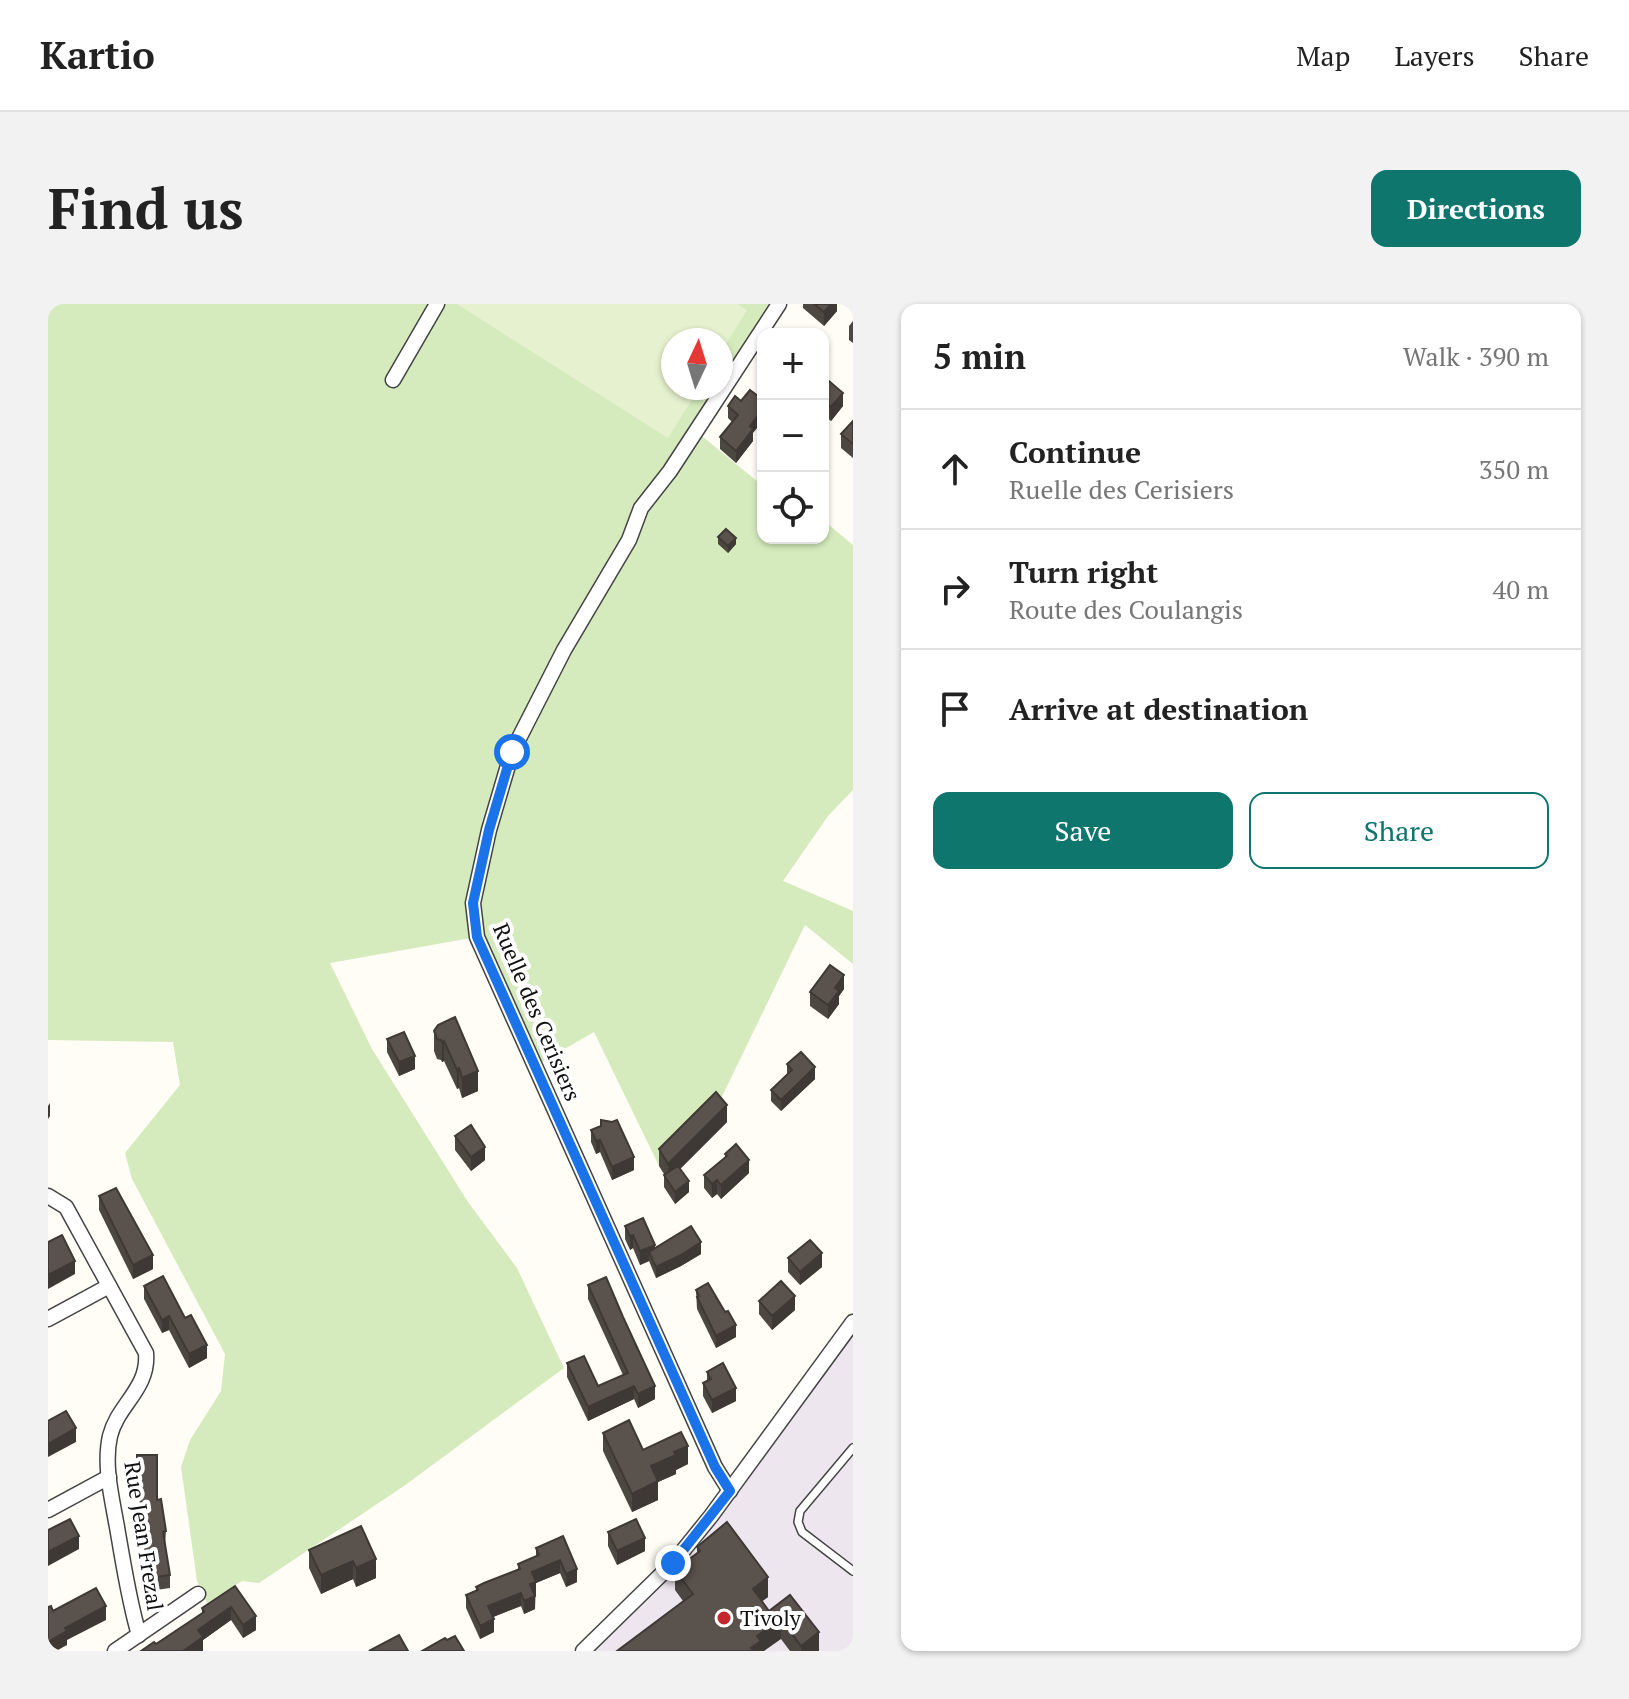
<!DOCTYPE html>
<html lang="en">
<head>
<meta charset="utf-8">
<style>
  body { margin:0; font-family:"PT Serif",serif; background:#f2f2f2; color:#222 }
  .controls { position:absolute; right:24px; top:24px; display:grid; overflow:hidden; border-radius:16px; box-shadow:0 2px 6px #0004 }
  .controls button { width:72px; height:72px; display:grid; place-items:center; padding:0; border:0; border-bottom:2px solid #e0e0e0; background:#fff; color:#222; font:40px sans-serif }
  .compass { position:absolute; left:613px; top:24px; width:72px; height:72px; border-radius:50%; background:#fff; box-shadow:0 2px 6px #0004; rotate:4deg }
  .stop { position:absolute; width:24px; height:24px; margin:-18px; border:6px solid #1a73e8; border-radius:50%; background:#fff }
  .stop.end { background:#1a73e8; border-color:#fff; box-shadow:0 2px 8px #0008 }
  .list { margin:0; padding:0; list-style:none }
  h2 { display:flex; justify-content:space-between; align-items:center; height:104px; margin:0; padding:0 32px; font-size:34px }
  h2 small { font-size:26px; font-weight:400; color:#767676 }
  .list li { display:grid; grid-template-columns:52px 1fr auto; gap:24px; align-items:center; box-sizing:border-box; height:120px; padding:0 32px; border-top:2px solid #e0e0e0 }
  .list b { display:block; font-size:30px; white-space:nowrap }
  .list p { margin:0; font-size:26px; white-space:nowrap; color:#767676 }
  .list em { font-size:26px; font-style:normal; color:#767676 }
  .actions { display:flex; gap:16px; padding:24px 32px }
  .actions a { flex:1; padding:18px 0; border:2px solid #0f766e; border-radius:16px; text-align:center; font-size:28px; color:#0f766e }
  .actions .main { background:#0f766e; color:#fff }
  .icon { flex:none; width:44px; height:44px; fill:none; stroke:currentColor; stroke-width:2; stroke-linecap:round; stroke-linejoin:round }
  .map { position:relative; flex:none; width:805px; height:1347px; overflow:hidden; border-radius:16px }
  header { display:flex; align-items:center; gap:48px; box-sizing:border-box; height:112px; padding:0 40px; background:#fff; border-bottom:2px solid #e0e0e0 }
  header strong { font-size:38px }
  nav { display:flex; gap:44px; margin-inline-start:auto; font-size:28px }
  .intro { display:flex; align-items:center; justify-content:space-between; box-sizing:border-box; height:192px; padding:0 48px }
  h1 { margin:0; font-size:56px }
  .button { padding:20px 36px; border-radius:16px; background:#0f766e; color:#fff; font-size:28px; font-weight:700 }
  main { display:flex; gap:48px; padding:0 48px }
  aside { flex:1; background:#fff; border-radius:16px; box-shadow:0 2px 6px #0004 }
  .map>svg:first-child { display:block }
  .industrial { fill:#eee6ef }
  .green { fill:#d5ebbd }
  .pitch { fill:#e6f2cf }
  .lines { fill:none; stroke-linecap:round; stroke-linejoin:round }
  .service-casing { stroke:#444; stroke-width:10 }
  .minor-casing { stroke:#444; stroke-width:17 }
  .service { stroke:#fff; stroke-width:7 }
  .minor { stroke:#fff; stroke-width:14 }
  .wall { fill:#4d4742 }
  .shaded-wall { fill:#3f3936 }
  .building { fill:#5a524d; stroke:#3f3936; stroke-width:2 }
  .route { stroke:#1a73e8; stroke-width:10 }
  .poi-dot { fill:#c4262e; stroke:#fff; stroke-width:3 }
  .labels { text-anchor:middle; stroke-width:8; stroke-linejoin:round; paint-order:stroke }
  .street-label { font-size:22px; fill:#111; stroke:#fff }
  .poi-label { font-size:22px; fill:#111; stroke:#fff; text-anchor:start }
</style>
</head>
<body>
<header>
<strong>Kartio</strong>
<nav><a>Map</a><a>Layers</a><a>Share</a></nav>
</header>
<div class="intro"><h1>Find us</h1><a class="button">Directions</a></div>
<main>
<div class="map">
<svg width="805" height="1347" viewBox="0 0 805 1347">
  <rect width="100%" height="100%" fill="#fffdf5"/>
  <!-- industrial -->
  <path class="industrial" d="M805,1018v329h-270l90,-88z"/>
  <!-- green -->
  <path class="green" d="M0,0h727l-54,79v-43h-48v48h44l-25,40 71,58v52h60v-18l30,25v245l-25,26 -45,65 70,30v53l-48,-39 -89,184 -57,57 -65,-134 -59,34 -58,-129 -147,26 42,86 96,153 49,66 47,100 -160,118 -145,97 -17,-2 -35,22 -10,-22 -16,-114 9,-27 31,-49 4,-37 -93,-175 -7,-26 55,-68 -7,-43 -125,-2z"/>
  <!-- pitch -->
  <path class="pitch" d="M409,0h280l10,6 -26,42v-12h-48v48h26l-31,50z"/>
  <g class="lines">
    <!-- service casing -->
    <g class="service-casing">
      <path id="service" d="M805,1144l-53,63 -2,11 4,10 51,39"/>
    </g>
    <!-- minor casing -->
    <g class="minor-casing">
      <g id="minor">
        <path d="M345,76l44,-76"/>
        <path d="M0,892l18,11 80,146c3,36 -28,51 -36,83 -7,31 3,66 8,97 6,34 11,68 21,102"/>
        <path d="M0,1015l61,-33"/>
        <path d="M682,1187l-15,-24 -238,-530 -4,-34 16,-73 23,-78 52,-102 65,-110 12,-32 29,-37 109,-167"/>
        <path d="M0,1206l61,-33"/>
        <path d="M67,1347l83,-57"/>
        <path d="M535,1347l90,-88 38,-47 142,-194"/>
      </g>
    </g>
    <!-- service -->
    <use href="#service" class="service"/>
    <!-- minor -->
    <use href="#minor" class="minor"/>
  </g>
  <!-- wall -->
  <g class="wall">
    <path d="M755,0h34v7l-13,15 -21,-18z"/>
    <path d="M805,17v22l-4,-3v-14z"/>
    <path d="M715,43v18l-2,-2v-13z"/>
    <path d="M775,72l20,30 -12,15 -8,-6z"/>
    <path d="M687,92l18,37v8l-17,22 -16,-14v-12l12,-15 -4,-4v-12z"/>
    <path d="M805,117v37l-12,-10v-14z"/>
    <path d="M670,233l18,7 -8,9 -10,-9z"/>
    <path d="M796,685l-5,7v8l-11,15 -18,-13v-14z"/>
    <path d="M390,721l40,66 -16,7 -3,-10 -2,1 -13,-28 -2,1 -1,-2 -4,-1 -3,-8v-20z"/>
    <path d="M339,735l28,30 -16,7 -12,-24z"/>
    <path d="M739,760l28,15 -34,32 -10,-10v-11l16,-16z"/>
    <path d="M679,818l-47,47 9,23 -14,12 -11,-17v-13l-5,-8v-17z"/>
    <path d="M543,826l43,40 -22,10 -12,-28 -4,2 -5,-12z"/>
    <path d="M407,832l30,24 -14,11 -16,-21z"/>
    <path d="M677,850l24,19 -28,26 -4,-5 -5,4 -8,-10v-13l21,-17z"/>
    <path d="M51,892l54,73 -20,10 -34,-69z"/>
    <path d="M577,922l30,22 46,6 -20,12 -25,12 -7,-17 -9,4 -7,-17 -3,2 -5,-11z"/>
    <path d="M740,954l34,9 -22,18 -12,-13z"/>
    <path d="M540,981l67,114 -17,9 -4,-9 -46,22 -21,-44v-14l31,23 25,-11 -35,-76z"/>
    <path d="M96,982l63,72 -18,10 -20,-38 -7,3 -18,-34z"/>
    <path d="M648,986l40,47 -20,11 -19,-39z"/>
    <path d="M711,997l36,9 -23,20 -13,-16z"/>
    <path d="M659,1068l29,29 -24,12 -9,-17v-13l4,-2z"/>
    <path d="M555,1129l40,17 45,14 -12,6v4l-18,8v18l-26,12 -29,-61z"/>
    <path d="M89,1151l20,45 9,31 -1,14 5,30v13l-21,3 -4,-31 1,-13 -4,-24 -4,-35h-1z"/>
    <path d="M313,1222l15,52 -20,9 -3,-8 -32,15 -12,-26v-18z"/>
    <path d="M560,1228l37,19 -28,14 -9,-19z"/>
    <path d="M515,1232l14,46 -11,5 -6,-14 -24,10 -1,26 -11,5 -3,-8 -28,11 1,15 -14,7 -14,-31v-13l10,-5v-3l42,-17v-6l18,-8v-8z"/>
    <path d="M649,1243l71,50 -6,4 7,10 50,40h-29l-9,-12 -98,-38 -8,-11v-20l22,-16z"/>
    <path d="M187,1282l21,44 -13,8 -12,-18 -28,20v11l-47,-7 46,-31v-5z"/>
  </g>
  <!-- shaded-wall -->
  <g class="shaded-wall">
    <path d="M783,0h6v7l-13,15v-14z"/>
    <path d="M795,89v13l-12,15v-14z"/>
    <path d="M715,105v12l-10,12v8l-17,22v-12l14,-25z"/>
    <path d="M688,234v6l-8,9v-7z"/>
    <path d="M796,671v14l-5,7v8l-11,15v-14l7,-17z"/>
    <path d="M396,737v20l-2,1v-20z"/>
    <path d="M367,752v13l-16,7v-14z"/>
    <path d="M767,763v12l-34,32v-11z"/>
    <path d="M411,764v20l-2,1v-19z"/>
    <path d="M430,767v20l-16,7v-20z"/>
    <path d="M2,799v13l-2,3v-13z"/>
    <path d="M679,801v17l-59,59v-17z"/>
    <path d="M552,836v12l-4,2v-13z"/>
    <path d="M437,843v13l-14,11v-14z"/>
    <path d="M586,853v13l-22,10v-13z"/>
    <path d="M701,856v13l-28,26v-14z"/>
    <path d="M669,876v14l-5,4v-14z"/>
    <path d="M641,877v11l-14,12v-12z"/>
    <path d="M585,931v13l-3,2v-14z"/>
    <path d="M653,938v12l-20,12 -25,12v-11z"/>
    <path d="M607,941v13l-6,-6v9l-9,4v-14z"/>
    <path d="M774,949v14l-22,18v-13z"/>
    <path d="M105,951v14l-20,10v-14z"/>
    <path d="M27,957v13l-27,15v-14z"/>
    <path d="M747,992v14l-23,20v-14z"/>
    <path d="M121,1012v14l-7,3v-13z"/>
    <path d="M688,1021v12l-20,11v-12z"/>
    <path d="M159,1041v13l-18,10v-14z"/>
    <path d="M586,1082v13l-46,22v-14z"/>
    <path d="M607,1082v13l-17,9v-14z"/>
    <path d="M688,1084v13l-24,12v-13z"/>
    <path d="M28,1124v14l-28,15v-13z"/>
    <path d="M640,1142v18l-12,6v4l-18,8v18l-26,12v-18l19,-28 23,-14z"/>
    <path d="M31,1232v13l-31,17v-14z"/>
    <path d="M597,1234v13l-28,14v-14z"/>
    <path d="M328,1255v19l-20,9v-19z"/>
    <path d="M512,1256v13l-24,10v12l-6,2 2,-25z"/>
    <path d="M305,1257v18l-32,15v-19z"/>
    <path d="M529,1265v13l-11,5v-13z"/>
    <path d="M720,1273v20l-15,11v-19z"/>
    <path d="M473,1289v13l-33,13v-13z"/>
    <path d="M487,1292v13l-11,5v-13z"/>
    <path d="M58,1302v14l-39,20v5l-11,6h-8v-9l17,-14z"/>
    <path d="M183,1303v13l-28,20v11h-20l15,-21z"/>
    <path d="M208,1312v14l-13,8v-13z"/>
    <path d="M446,1315v13l-14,7v-13z"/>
    <path d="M733,1315v20l-17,12h-13v-3l6,-12z"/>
    <path d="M771,1328v19h-18v-5z"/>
  </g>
  <!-- building -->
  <g class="building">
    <path d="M766,0h17l-7,8z"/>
    <path d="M775,72l20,17 -12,14 -8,-6z"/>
    <path d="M702,86l13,10v9l-13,17 3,3 -17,22 -16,-14 18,-22 -10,-9 7,-10 6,5z"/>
    <path d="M805,117v23l-12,-10z"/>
    <path d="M678,225l10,9 -8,8 -10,-9z"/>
    <path d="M782,661l14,10 -9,13 4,3 -11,14 -18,-13z"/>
    <path d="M407,713l23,54 -16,7 -3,-10 -2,2 -13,-29 -2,1 -1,-2 -4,-1 -3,-8 4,-6z"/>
    <path d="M356,728l11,24 -16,6 -12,-23z"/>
    <path d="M753,748l14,15 -34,33 -10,-10 21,-20 -5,-6z"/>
    <path d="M668,788l11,13 -59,59 -9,-15z"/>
    <path d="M553,816l11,2 5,-2 17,37 -22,10 -12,-27 -4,1 -5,-11 10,-4z"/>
    <path d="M423,821l14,22 -14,10 -16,-21z"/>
    <path d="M688,840l13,16 -28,25 -4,-5 -5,4 -8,-9 23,-19 -2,-2z"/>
    <path d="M630,862l11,15 -14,11 -11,-17z"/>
    <path d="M68,884l37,67 -20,10 -34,-69z"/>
    <path d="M595,914l12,27 -15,6 -7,-16 -3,1 -5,-10z"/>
    <path d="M643,922l10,16 -20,13 -25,12 -7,-15z"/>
    <path d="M14,931l13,26 -27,14v-33z"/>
    <path d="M762,936l12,13 -22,19 -12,-14z"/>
    <path d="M115,972l22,42 6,-3 16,30 -18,9 -20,-38 -7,4 -18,-34z"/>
    <path d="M558,973l17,40 32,69 -17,8 -4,-8 -46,21 -21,-44 17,-7 14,30 30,-13 -40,-88z"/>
    <path d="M733,977l14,15 -23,20 -13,-15z"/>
    <path d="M660,979l17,29 3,-1 8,14 -20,11 -19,-39 2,-1 -3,-6z"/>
    <path d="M675,1059l13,25 -24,12 -9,-17 8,-4 -4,-7z"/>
    <path d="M18,1107l10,17 -28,16v-23z"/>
    <path d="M581,1116l14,30 38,-18 7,14 -14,6 2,3 -25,11 7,15 -26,13 -29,-61z"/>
    <path d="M89,1151h20v45l4,-1 5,32 -3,1 7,43 -21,3 -4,-31 3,-1 -6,-36 -4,-35h-1z"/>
    <path d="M22,1215l9,17 -31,16v-22z"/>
    <path d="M588,1215l9,19 -28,13 -9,-19z"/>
    <path d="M679,1218l41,55 -15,12 16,22 21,-16 29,37 -18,14 -20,-27 -24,17 4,5 -10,7 3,3h-137l76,-57 -18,-24 25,-19 -3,-4z"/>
    <path d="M313,1222l15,33 -20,9 -3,-7 -32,14 -12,-25z"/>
    <path d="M515,1232l14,33 -11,5 -6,-14 -28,12 4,10 -6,2 5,12 -11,5 -3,-8 -33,13 6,13 -14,7 -14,-31 12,-5 -2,-3 8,-4 36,-14 -2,-5 21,-9 -3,-7z"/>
    <path d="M187,1282l21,30 -13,9 -12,-18 -33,23 5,7 -20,14h-42l13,-9 2,2 48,-32 -2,-4z"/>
    <path d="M48,1284l10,18 -41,22 2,3 -19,11v-35l3,-1 2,5z"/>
    <path d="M351,1331l9,16h-39z"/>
    <path d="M407,1332l9,15h-42l23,-13 2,2z"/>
  </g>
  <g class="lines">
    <!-- route -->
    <path class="route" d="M464,448l-23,78 -16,73 4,34 238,530 15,24 -57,72"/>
  </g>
  <!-- markers -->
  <circle class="poi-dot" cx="676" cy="1314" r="8"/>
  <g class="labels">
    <!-- street labels -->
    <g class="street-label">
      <text transform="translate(489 708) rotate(67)" y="8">Ruelle des Cerisiers</text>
      <text transform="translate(96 1232) rotate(81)" y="8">Rue Jean Frezal</text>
    </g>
    <!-- poi labels -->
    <g class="poi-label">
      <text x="692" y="1322">Tivoly</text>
    </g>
  </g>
</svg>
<div class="controls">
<button>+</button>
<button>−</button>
<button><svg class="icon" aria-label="locate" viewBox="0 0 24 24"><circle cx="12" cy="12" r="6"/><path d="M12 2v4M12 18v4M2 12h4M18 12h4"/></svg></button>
</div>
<svg class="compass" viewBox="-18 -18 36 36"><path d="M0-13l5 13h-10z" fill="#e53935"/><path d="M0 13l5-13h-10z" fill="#767676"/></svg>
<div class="stop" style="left:464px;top:448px"></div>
<div class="stop end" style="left:625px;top:1259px"></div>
</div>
<aside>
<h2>5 min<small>Walk · 390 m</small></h2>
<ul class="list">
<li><svg class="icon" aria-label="ahead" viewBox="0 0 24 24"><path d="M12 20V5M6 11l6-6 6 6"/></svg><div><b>Continue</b><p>Ruelle des Cerisiers</p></div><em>350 m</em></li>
<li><svg class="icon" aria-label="right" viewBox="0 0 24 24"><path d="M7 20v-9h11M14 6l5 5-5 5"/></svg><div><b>Turn right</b><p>Route des Coulangis</p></div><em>40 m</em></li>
<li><svg class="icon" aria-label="arrive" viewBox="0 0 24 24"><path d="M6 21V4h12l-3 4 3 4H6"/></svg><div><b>Arrive at destination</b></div></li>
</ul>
<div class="actions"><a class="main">Save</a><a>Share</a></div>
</aside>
</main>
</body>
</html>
